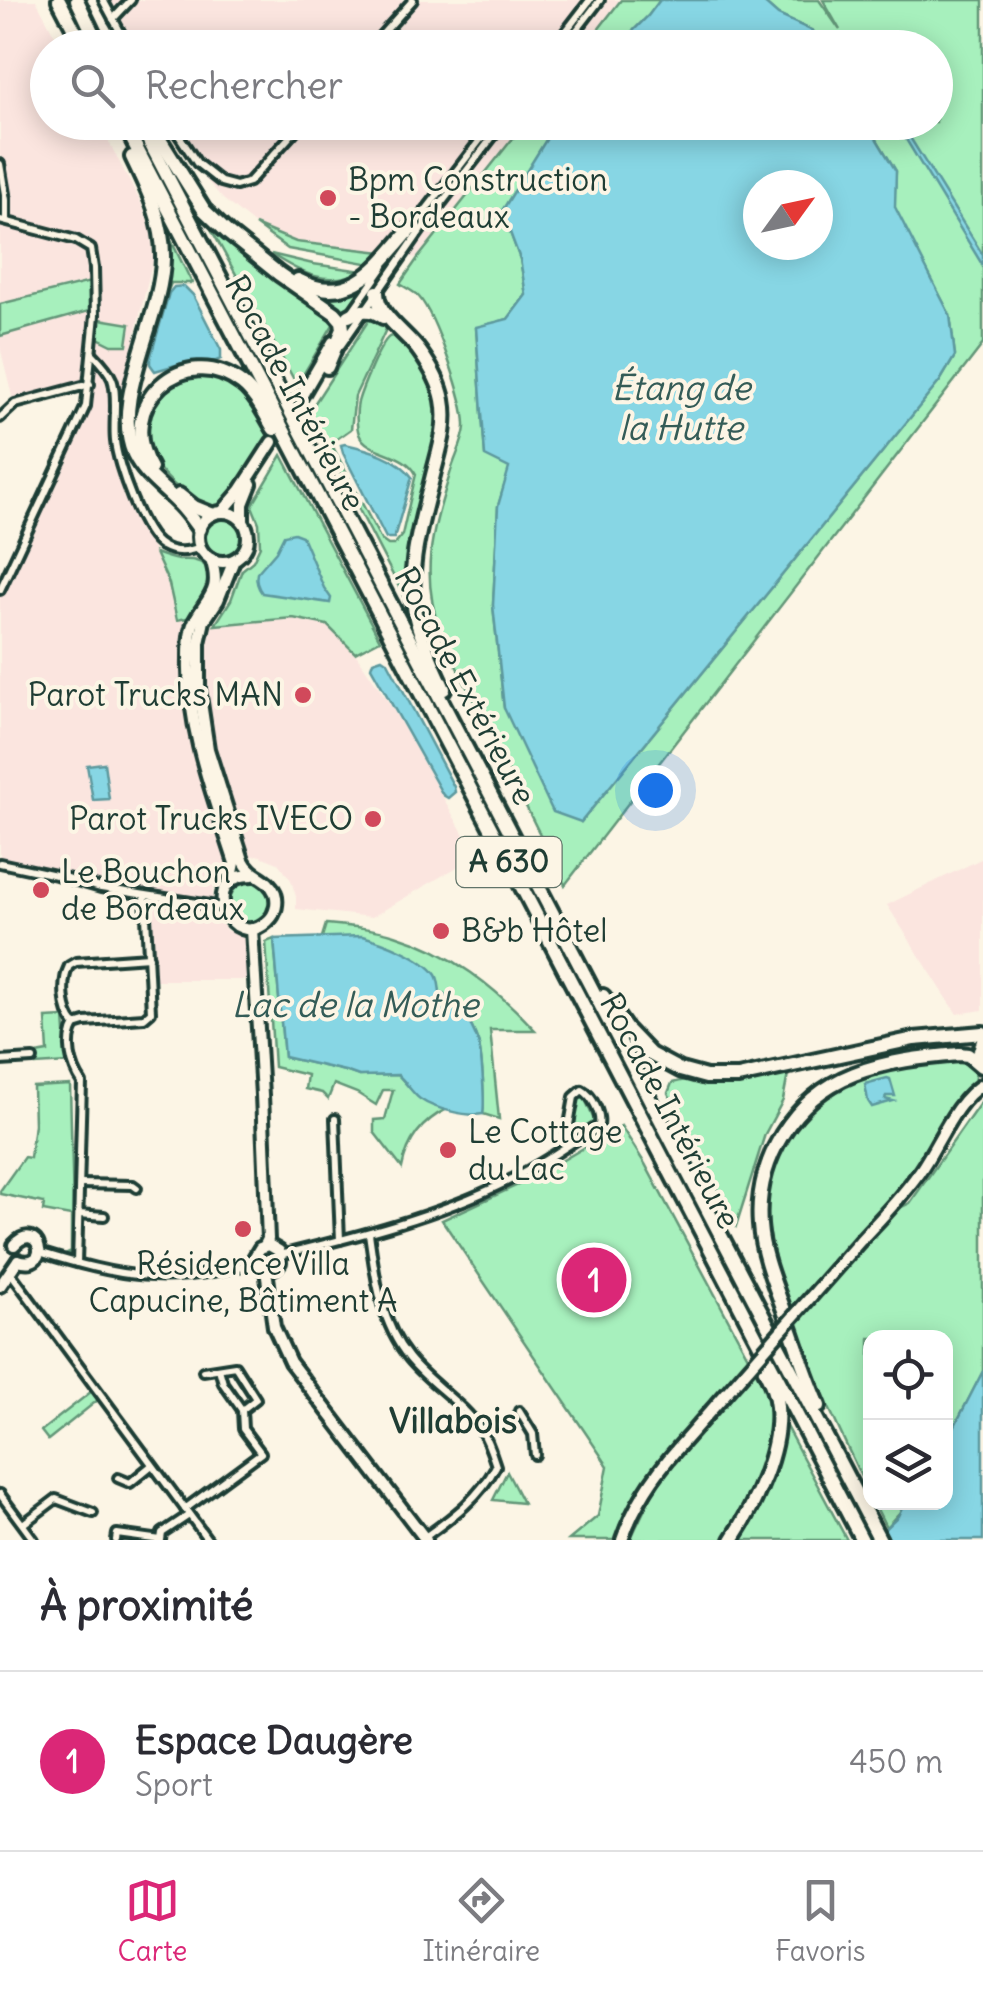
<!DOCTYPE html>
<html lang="fr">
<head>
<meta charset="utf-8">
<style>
  body { margin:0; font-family:Delius,sans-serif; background:#f2f2f3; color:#2b2b33 }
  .controls { position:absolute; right:30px; bottom:30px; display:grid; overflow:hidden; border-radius:20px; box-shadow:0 5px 25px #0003 }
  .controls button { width:90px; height:90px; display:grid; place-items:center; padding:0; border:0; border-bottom:2px solid #e1e1e2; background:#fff; color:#2b2b33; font:50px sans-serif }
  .compass { position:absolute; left:743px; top:170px; width:90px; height:90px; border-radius:50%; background:#fff; box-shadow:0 5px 25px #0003; rotate:57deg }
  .you { position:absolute; left:655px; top:790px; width:35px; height:35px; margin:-25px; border:8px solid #fff; border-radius:50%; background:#1a73e8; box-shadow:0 0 0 15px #1a73e833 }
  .badge { display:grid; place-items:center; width:65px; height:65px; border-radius:50%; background:#db2777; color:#fff; font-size:32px; font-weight:700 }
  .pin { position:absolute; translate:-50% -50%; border:5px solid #fff; box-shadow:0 2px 10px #0006 }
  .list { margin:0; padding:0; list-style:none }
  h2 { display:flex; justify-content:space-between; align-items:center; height:130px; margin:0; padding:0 40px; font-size:42px }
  h2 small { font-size:32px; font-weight:400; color:#7c7c81 }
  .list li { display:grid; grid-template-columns:65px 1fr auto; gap:30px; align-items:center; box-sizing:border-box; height:180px; padding:0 40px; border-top:2px solid #e1e1e2 }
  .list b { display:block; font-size:38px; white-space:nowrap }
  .list p { margin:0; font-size:32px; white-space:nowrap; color:#7c7c81 }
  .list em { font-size:32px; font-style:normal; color:#7c7c81 }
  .icon { flex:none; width:55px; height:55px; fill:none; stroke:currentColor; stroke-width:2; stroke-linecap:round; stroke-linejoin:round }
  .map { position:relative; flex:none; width:983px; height:1540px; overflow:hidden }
  .search { position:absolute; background:#fff; box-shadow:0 5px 25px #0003; left:30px; right:30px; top:30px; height:110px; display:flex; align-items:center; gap:25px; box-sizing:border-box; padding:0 35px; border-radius:55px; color:#7c7c81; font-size:38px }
  .sheet { height:310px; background:#fff }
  nav { display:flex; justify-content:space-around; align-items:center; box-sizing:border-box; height:140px; border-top:2px solid #e1e1e2; background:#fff; font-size:28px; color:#7c7c81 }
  nav a { display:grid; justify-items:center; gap:5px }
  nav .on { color:#db2777 }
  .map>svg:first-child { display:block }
  .built { fill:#fbe5df }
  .green { fill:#a7f0bd; stroke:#639678; stroke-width:2.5 }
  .water { fill:#87d6e4; stroke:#5d999e; stroke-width:2.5; fill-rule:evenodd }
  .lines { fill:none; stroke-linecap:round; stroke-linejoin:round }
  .secondary-tunnel { stroke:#d0d0c2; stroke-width:10; stroke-dasharray:10 5; stroke-linecap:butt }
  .street-casing { stroke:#1f3d34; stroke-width:14 }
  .secondary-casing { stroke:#1f3d34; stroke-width:18 }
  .highway-casing { stroke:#1f3d34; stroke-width:20 }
  .street { stroke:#fcf5e5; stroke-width:6 }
  .secondary { stroke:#fcf5e5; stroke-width:10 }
  .highway { stroke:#fcf5e5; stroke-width:12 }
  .secondary-bridge-casing { stroke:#1f3d34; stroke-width:18; stroke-linecap:butt }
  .secondary-bridge { stroke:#fcf5e5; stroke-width:10 }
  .poi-dot { fill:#d1495b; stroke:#fcf5e5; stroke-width:4 }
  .labels { text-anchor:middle; stroke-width:8; stroke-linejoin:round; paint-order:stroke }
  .shield { fill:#fcf5e5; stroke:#617469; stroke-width:2.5 }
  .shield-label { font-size:30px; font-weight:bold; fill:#1f3d34 }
  .poi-label { font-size:32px; fill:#1f3d34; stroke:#fcf5e5; text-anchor:start }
  .street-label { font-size:32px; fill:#1f3d34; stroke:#fcf5e5 }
  .water-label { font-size:35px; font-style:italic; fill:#345c57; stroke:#fcf5e5 }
  .neighbourhood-label { font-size:35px; font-weight:bold; fill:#1f3d34; stroke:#fcf5e5 }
</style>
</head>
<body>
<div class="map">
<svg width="983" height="1540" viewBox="0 0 983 1540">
  <rect width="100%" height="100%" fill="#fcf5e5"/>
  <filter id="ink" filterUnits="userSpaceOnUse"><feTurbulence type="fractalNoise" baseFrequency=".01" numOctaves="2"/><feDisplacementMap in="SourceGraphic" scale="20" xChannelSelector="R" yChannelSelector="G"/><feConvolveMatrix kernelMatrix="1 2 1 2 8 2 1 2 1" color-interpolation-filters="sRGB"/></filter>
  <g filter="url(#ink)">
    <!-- built -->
    <g class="built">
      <path d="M0,0h36l25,47 -13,1v74l51,1 43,82 9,26 2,28 -41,173v28l12,38 31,55 30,70 30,2 78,-7 35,7 27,28 37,54 84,149 -104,61 -76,-8v-12l-5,-17 -13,-17 -20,-8 -30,6 -15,28 -1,22 15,20 18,3 2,46h-91l-6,-82 -150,-35v-273l86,-184 3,-29 -76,23 -13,-53z"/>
      <path d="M100,0h521l-37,48 -459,-1z"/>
      <path d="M166,123h359l-107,135 -122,-16 -41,-17 -32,-26 -36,-41z"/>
      <path d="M983,858v152l-26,4 -70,-109z"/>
    </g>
    <!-- green -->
    <g class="green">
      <path d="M621,0h39l-12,16 -31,31 -33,1z"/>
      <path d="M761,0h58l21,30 -17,-30h160v344l-418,541 -124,-250c-22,-64 -9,-102 10,-164 4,-14 13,-30 14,-44 1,-24 -30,-112 -46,-130 -4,-5 -13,-9 -19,-13l18,-26 107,-135h32l-55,88 18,48 6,36 -18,24 -32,9 9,127 25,12 -12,39 -5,99 11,103 77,114 359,-441 15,-25 -5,-41 -56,-108 2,-36 -29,-48 69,-1v-74l-114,-1 -9,-16 -35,-16z"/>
      <path d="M255,225l41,17 86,10 -11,12 -83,-15z"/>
      <path d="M165,228l27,55h-21l-11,28z"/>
      <path d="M211,229l123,94 -37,62z"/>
      <path d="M271,254l42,10 49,7c-34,17 -62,2 -91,-17z"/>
      <path d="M370,280l-24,31 -32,-19z"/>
      <path d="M90,282l-1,29 -89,25v-32z"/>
      <path d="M372,315l15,12 -32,69 -4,33 -17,12 -1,6 48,93 7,5h6l8,-10 14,-61c-11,-23 -49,-20 -57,-40 -3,-9 -3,-23 -1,-32 3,-11 22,-59 31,-65 2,-1 5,-1 7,-2 26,21 39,48 45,80l-32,191 -95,-183 -5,-3 -2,-5z"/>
      <path d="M100,319l30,5 -3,21h-15l-14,-7z"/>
      <path d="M195,375c42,2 54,23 73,57l-1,10c-11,17 -29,55 -47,63 -19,9 -59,-29 -67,-46 -20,-39 4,-72 42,-84z"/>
      <path d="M282,455l98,185 -25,13 -28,-28 -34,-7 -78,7 16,-25 11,-30 11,-9 7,-15 -1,-23 -7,-17z"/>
      <circle cx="223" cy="536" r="20"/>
      <path d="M155,553c8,3 16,6 24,7 7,0 11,-1 17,1 29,8 5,42 -4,56l-15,3 -8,-36z"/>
      <circle cx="250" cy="902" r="20"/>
      <path d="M326,924c22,2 47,4 69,11 56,17 100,52 140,95h-45l9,89 -16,-5c2,-12 -1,-61 -5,-72 -6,-18 -21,-42 -38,-50l-5,-18 -32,-22 -8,-3 -73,-12z"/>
      <path d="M274,939l10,118 61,14 14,5 39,-1 20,22 29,12c-25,12 -40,33 -45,59l-28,-36v-12l11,-1 8,-29h-10l-7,15 -19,-12 -23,-9 -6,15 -6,-6 -17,-4 2,-14 -33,-8 -8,-125z"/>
      <path d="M64,1017l3,46 -31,2v-11l12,-2 -2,-34z"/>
      <path d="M944,1058l23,2 7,4 2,7 -2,11 -25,32 -42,66 -49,55 6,10 31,-35 15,-7 73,-104v272l-37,72v-105h-76v158l-46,-99 -28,-70 -18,-55 -13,-61 10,-54 23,-39 44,-35 71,-20z"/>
      <path d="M788,1074l-5,26 -18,34 -29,92 -68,-133 4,-10 13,-3 54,3z"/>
      <path d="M70,1085l4,170 -7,-2 4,-2v-35l-28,-5 1,-8 -44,-9v-3l24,-34 6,1 4,-34 -1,-37z"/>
      <path d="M580,1098l5,1 10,23 -20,14 -3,-2 4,-31z"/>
      <path d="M621,1126l24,38 127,237c3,50 -19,98 -47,139h-95l27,-56 24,-31 -7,-10 -35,48 -23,49h-47l29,-24 10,-50 -166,-246 87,-40z"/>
      <path d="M92,1391l6,9 -50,40 -7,-9z"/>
      <path d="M782,1419l65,121h-110z"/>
      <path d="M507,1472l16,31 -30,-3z"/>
      <path d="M874,1503h30l-4,9 -14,15z"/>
    </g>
    <!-- water -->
    <g class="water">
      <path d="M660,0h101l17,15 35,16 9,16h-205l31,-31z"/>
      <path d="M557,122l310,1 29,48 -1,36 55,108 5,41 -15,25 -359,441 -28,-10 -49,-104 -11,-103 5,-99 11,-38 -24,-12 -9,-129 32,-8 18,-24 -6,-36 -18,-48zM758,185h60v60h-60z"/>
      <path d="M896,123h5l82,132v11z"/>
      <path d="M184,286l9,9 28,55v9l-5,2 -30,1 -31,9 -5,-7v-5l19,-66 5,-6z"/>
      <path d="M345,444c23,5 53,13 67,33l-18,61h-8l-43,-85 -2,-8z"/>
      <path d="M294,533l8,3 22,52 7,10 -1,5 -68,-10c-4,-5 -7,-13 -5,-20l19,-22 8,-16z"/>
      <path d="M382,658l6,4 66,125 1,5 -7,6 -5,-3 -72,-128 2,-6z"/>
      <path d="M104,763l5,36 -16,1 -6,-35z"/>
      <path d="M362,936c20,5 62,21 74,39 3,5 3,11 4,17 17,8 32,32 38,50 4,12 7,60 5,72 -16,3 -49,-5 -63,-15 -8,-6 -14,-17 -22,-24l-39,1 -14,-5 -61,-14 -10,-118z"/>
      <path d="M887,1078l3,1 5,17h-9l-1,3 8,2 -21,6 -4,-6 -3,-17z"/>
      <path d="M983,1371v169h-110l25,-24 6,-13 42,-1v-59z"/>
    </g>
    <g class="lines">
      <!-- secondary-tunnel -->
      <path class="secondary-tunnel" d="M272,442l29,-45"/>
      <!-- street casing -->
      <g class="street-casing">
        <g id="street">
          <path d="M103,0l26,48"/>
          <path d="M113,19l18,-19"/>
          <path d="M370,48l43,-48"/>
          <path d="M553,48l37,-48"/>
          <path d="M563,48l37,-48"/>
          <path d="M170,122l27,41 24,19 15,4 13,-4 54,-60"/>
          <path d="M0,164l6,36v21"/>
          <path d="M0,220l76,20 15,9 3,19 1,47 -9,91 -86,184"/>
          <path d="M415,224l79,-102"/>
          <path d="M351,313l33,-47"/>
          <path d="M341,345l80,-115 83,-108"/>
          <path d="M93,354c7,7 15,15 19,25 6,15 1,44 3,62 2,23 27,94 47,105 12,7 26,6 38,1"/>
          <path d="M0,418l15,-14 75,-20"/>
          <path d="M0,863l56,12 45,13 122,19"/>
          <path d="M75,1025c-10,17 -4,42 7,58l-5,180"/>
          <path d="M75,1025l10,-3 59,-4 7,-6 -6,-115"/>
          <path d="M75,1025c-12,-13 -14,-43 -6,-59l7,-4 73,-5"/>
          <path d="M0,1061l33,-2"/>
          <path d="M335,1119l5,121"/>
          <path d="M80,1184l53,1 4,3"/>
          <path d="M79,1214l25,2"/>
          <path d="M369,1233c6,43 11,89 40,125 21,26 53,44 72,72 7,10 11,24 15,36 -16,31 -43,51 -71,71"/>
          <path d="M39,1252c81,25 127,34 211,12"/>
          <path d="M284,1254c75,-18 153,-38 222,-72 33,-16 63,-37 93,-57 2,-11 -6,-29 -17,-35l-8,7 -9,50"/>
          <path d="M10,1272l198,268"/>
          <path d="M219,1369l4,14 19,27"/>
          <path d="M519,1411l14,23 2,21"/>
          <path d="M118,1478l12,5 22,-18"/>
          <path d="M0,1494l34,46"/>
          <path d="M185,1509l76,-56 -18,-24 -1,-19 14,-11 -21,-33 -32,5"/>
          <path d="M23,1524l33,-25 37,14"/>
          <path d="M116,1540l1,-6 44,6"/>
          <path d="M161,1540l1,-7 27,-18"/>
        </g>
      </g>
      <!-- secondary casing -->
      <g class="secondary-casing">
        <g id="secondary">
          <path d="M301,397l32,-55"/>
          <path d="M223,511l18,-21 31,-48"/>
          <circle cx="223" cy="537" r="25"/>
          <path d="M243,520v-16l8,-20"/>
          <path d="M211,559c11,33 -3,37 -17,63 -5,11 -5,26 -5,38 -2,70 25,137 46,203l-4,19"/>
          <path d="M234,560l-16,40 -14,21 -5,22v46l9,60 35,111c9,18 25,16 32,33 3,9 1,21 -7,28 -36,34 -73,-46 -15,-46"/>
          <path d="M252,929l10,166 6,144 -3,6"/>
          <path d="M980,1065l-2,-11 5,-16"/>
          <path d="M860,1241c20,-22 41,-43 58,-67 20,-27 36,-73 65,-90"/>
          <path d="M14,1245c25,-27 39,26 4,15"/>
          <path d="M255,1258c4,14 17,16 25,4l-1,-11 -10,-6 -9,3 -9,15 7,2"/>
          <path d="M266,1270l8,57 16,35 136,178"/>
          <path d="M0,1286l18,-26"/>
          <path d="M622,1540c12,-35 31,-64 56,-92"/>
        </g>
      </g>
      <!-- highway casing -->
      <g class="highway-casing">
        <g id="highway">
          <path d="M59,0l25,48"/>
          <path d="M77,0l23,48"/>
          <path d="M123,122l739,1418"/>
          <path d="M139,122l741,1418"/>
          <path d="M149,122l55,88 24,23 51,41 56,39 7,8 1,8 -16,38"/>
          <path d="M132,157c16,33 32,65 31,102 -1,60 -53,140 -29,195 10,21 30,34 46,51 7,7 13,16 19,24"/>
          <path d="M298,280c55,29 83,-18 116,-55"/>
          <path d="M377,292c0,24 30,41 43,60 10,14 20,31 23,48 5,26 -4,51 -10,75 -11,46 -28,95 -17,143 6,25 18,48 28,71"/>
          <path d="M349,316c13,-7 22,-7 34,1"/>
          <path d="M151,468c-38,-63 33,-129 91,-84 14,11 23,30 32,45"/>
          <path d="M179,495l15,12 17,7"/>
          <path d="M603,996l23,33 24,25 30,16 26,7h32l176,-38 69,-6"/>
          <path d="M819,1406c-13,-30 -23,-61 -34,-93 -10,-28 -23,-58 -25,-88 -5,-64 33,-127 94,-151 33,-13 70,-17 105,-20l9,1 13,11"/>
          <path d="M732,1540c23,-35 49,-90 45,-133 -1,-16 -9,-30 -16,-45"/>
        </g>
      </g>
      <!-- street -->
      <use href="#street" class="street"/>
      <!-- secondary -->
      <use href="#secondary" class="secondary"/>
      <!-- highway -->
      <use href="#highway" class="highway"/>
      <!-- secondary-bridge casing -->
      <g class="secondary-bridge-casing">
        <path id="secondary-bridge" d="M678,1448l182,-207"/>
      </g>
      <!-- secondary-bridge -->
      <use href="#secondary-bridge" class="secondary-bridge"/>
    </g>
  </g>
  <!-- markers -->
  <g class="poi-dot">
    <circle cx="328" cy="198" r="10"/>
    <circle cx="303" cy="695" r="10"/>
    <circle cx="373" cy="819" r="10"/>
    <circle cx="41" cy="890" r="10"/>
    <circle cx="441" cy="931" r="10"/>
    <circle cx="448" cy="1150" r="10"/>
    <circle cx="243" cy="1229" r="10"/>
  </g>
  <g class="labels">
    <!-- shield labels -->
    <rect class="shield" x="456.5" y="837" width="105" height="50" rx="8"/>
    <g class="shield-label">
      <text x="509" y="872">A 630</text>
    </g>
    <!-- poi labels -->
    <g class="poi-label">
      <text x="348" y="191">Bpm Construction<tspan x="348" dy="37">- Bordeaux</tspan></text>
      <text x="283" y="706" text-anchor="end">Parot Trucks MAN</text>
      <text x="353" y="830" text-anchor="end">Parot Trucks IVECO</text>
      <text x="61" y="883">Le Bouchon<tspan x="61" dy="37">de Bordeaux</tspan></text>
      <text x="461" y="942">B&amp;b Hôtel</text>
      <text x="468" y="1143">Le Cottage<tspan x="468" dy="37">du Lac</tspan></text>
      <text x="243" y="1275" text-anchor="middle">Résidence Villa<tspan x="243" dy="37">Capucine, Bâtiment A</tspan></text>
    </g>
    <!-- street labels -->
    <g class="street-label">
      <text transform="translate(295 393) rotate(62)" y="11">Rocade Intérieure</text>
      <text transform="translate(465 686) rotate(62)" y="11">Rocade Extérieure</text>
      <text transform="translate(670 1111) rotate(62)" y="11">Rocade Intérieure</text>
    </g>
    <!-- water labels -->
    <g class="water-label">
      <text x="681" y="400">Étang de<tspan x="681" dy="40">la Hutte</tspan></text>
      <text x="355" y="1017">Lac de la Mothe</text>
    </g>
    <!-- neighbourhood labels -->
    <g class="neighbourhood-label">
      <text x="453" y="1433">Villabois</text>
    </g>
  </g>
</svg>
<div class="controls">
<button><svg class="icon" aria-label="locate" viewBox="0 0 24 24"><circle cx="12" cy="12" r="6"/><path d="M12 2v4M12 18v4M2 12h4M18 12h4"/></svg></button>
<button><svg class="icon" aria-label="layers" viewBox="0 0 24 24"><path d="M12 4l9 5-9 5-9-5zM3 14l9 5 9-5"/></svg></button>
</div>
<svg class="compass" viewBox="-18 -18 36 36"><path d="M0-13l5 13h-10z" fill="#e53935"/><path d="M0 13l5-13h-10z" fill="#7c7c81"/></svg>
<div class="you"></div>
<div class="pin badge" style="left:594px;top:1280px">1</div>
<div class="search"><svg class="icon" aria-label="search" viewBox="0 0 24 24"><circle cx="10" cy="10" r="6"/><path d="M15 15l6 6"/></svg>Rechercher</div>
</div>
<section class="sheet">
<h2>À proximité<small></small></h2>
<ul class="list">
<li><span class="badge">1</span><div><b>Espace Daugère</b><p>Sport</p></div><em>450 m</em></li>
</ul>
</section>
<nav>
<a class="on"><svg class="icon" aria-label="map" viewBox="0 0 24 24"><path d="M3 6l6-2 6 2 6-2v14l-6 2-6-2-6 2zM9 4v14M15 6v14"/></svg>Carte</a>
<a><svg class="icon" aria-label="directions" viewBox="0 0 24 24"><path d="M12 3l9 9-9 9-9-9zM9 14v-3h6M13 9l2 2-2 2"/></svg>Itinéraire</a>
<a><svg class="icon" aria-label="saved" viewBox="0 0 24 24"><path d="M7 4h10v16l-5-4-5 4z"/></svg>Favoris</a>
</nav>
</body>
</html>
